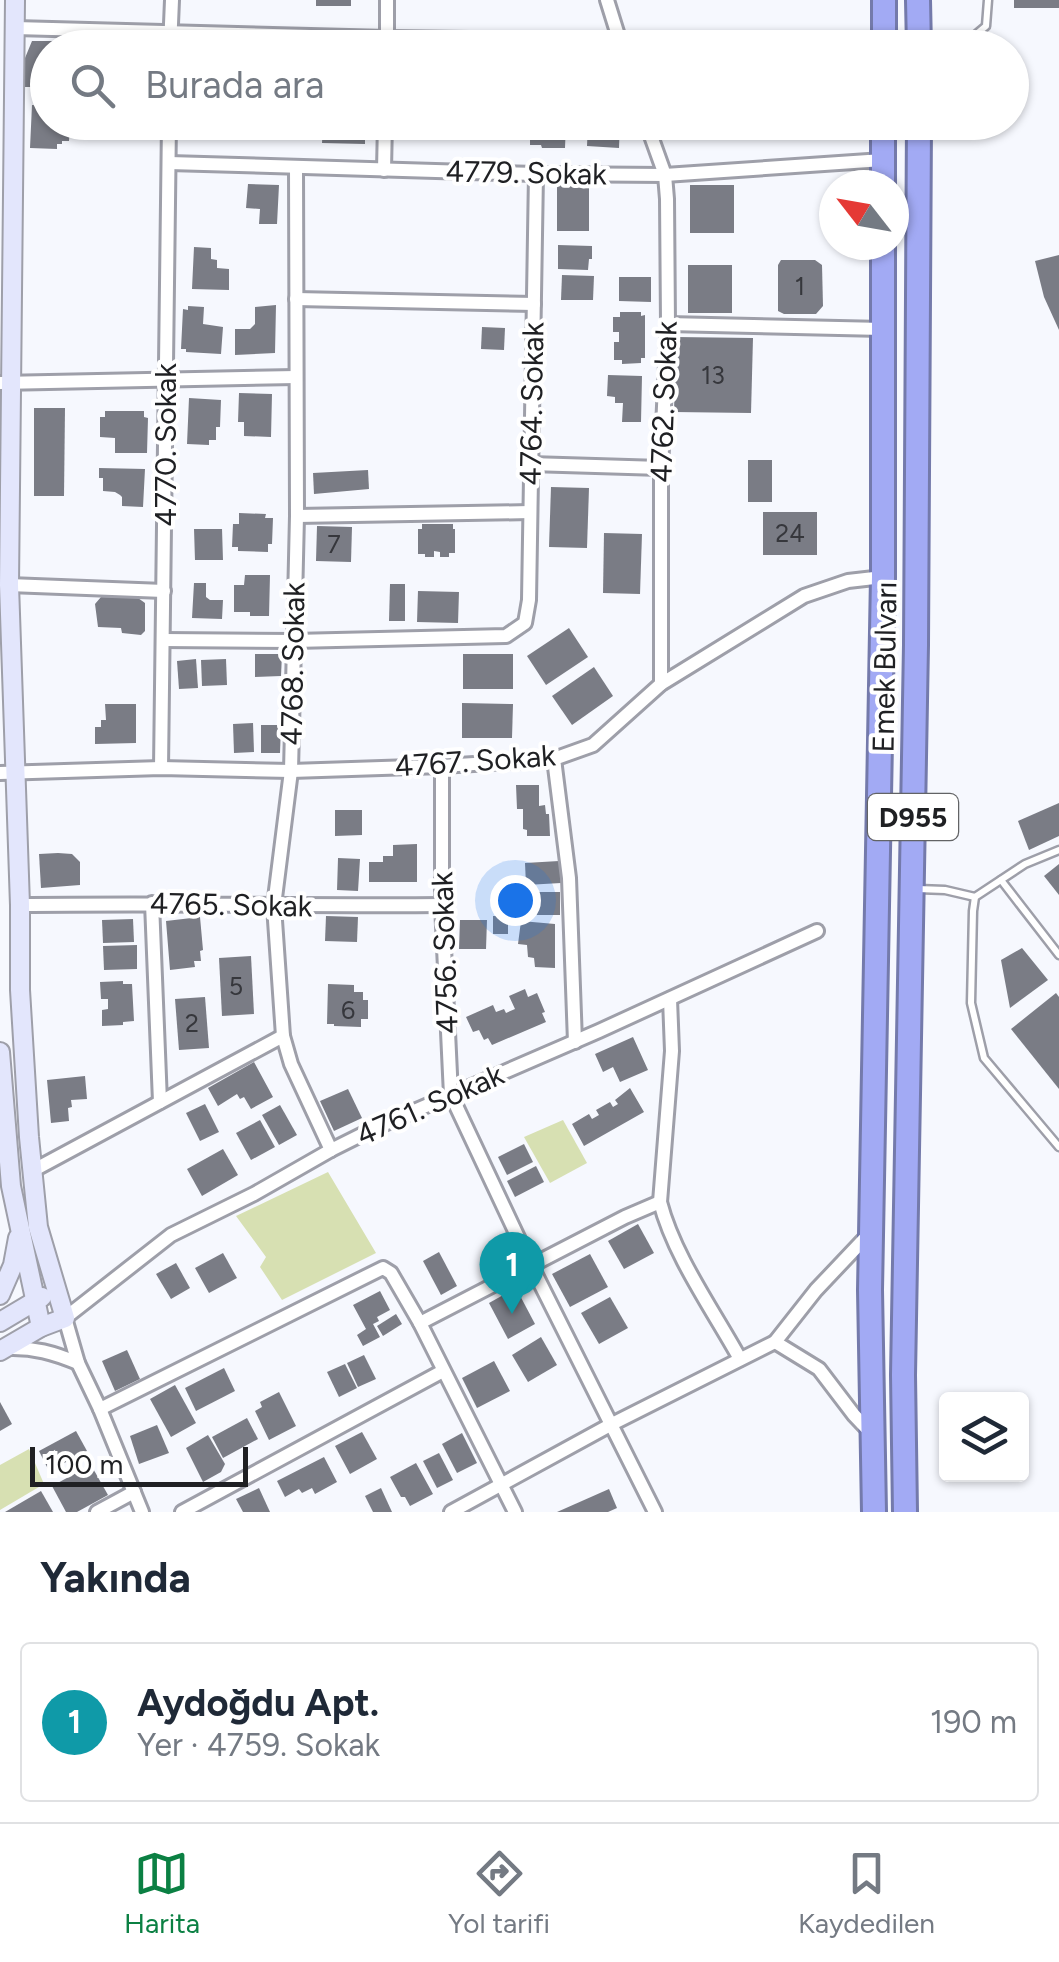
<!DOCTYPE html>
<html lang="tr">
<head>
<meta charset="utf-8">
<style>
  body { margin:0; font-family:Figtree,sans-serif; background:#f6f6f7; color:#1f2937 }
  .controls { position:absolute; right:30px; bottom:30px; display:grid; overflow:hidden; border-radius:10px; box-shadow:0 2px 8px #0004 }
  .controls button { width:90px; height:90px; display:grid; place-items:center; padding:0; border:0; border-bottom:2px solid #e0e1e3; background:#fff; color:#1f2937; font:50px sans-serif }
  .compass { position:absolute; left:819px; top:170px; width:90px; height:90px; border-radius:50%; background:#fff; box-shadow:0 2px 8px #0004; rotate:301deg }
  .scale { position:absolute; left:30px; bottom:25px; width:218px; box-sizing:border-box; padding-left:10px; border:5px solid #1f2023; border-top:0; font-size:28px; line-height:35px; white-space:nowrap; color:#1f2023; -webkit-text-stroke:8px #fff; paint-order:stroke }
  .you { position:absolute; left:515px; top:900px; width:35px; height:35px; margin:-25px; border:8px solid #fff; border-radius:50%; background:#1a73e8; box-shadow:0 0 0 15px #1a73e833 }
  .badge { display:grid; place-items:center; width:65px; height:65px; border-radius:50%; background:#0b8043; color:#fff; font-size:32px; font-weight:700 }
  .pin { position:absolute; translate:-50% -82px; filter:drop-shadow(0 2px 5px #0008) }
  .pin::after { content:''; position:absolute; top:52px; width:35px; height:30px; background:inherit; clip-path:polygon(0 0,100% 0,50% 100%) }
  .list { margin:0; padding:0; list-style:none }
  h2 { display:flex; justify-content:space-between; align-items:center; height:130px; margin:0; padding:0 40px; font-size:42px }
  h2 small { font-size:32px; font-weight:400; color:#747a83 }
  .list li { display:grid; grid-template-columns:65px 1fr auto; gap:30px; align-items:center; box-sizing:border-box; height:160px; margin:0 20px 20px; padding:0 20px; border:2px solid #e0e1e3; border-radius:10px }
  .list b { display:block; font-size:38px; white-space:nowrap }
  .list p { margin:0; font-size:32px; white-space:nowrap; color:#747a83 }
  .list em { font-size:32px; font-style:normal; color:#747a83 }
  .icon { flex:none; width:55px; height:55px; fill:none; stroke:currentColor; stroke-width:2; stroke-linecap:round; stroke-linejoin:round }
  .map { position:relative; flex:none; width:1059px; height:1512px; overflow:hidden }
  .search { position:absolute; background:#fff; box-shadow:0 2px 8px #0004; left:30px; right:30px; top:30px; height:110px; display:flex; align-items:center; gap:25px; box-sizing:border-box; padding:0 35px; border-radius:55px; color:#747a83; font-size:38px }
  .sheet { height:310px; background:#fff }
  nav { display:flex; justify-content:space-around; align-items:center; box-sizing:border-box; height:140px; border-top:2px solid #e0e1e3; background:#fff; font-size:28px; color:#747a83 }
  nav a { display:grid; justify-items:center; gap:5px }
  nav .on { color:#0b8043 }
  .map>svg:first-child { display:block }
  .green { fill:#d7e0b2 }
  .building { fill:#7a7c85 }
  .lines { fill:none; stroke-linecap:round; stroke-linejoin:round }
  .lane-casing { stroke:#9e9fa9; stroke-width:11 }
  .street-casing { stroke:#9e9fa9; stroke-width:18 }
  .secondary-casing { stroke:#9e9fa9; stroke-width:22 }
  .highway-casing { stroke:#747aab; stroke-width:28 }
  .lane { stroke:#fff; stroke-width:6 }
  .street { stroke:#fff; stroke-width:12 }
  .secondary { stroke:#e3e6fc; stroke-width:18 }
  .highway { stroke:#a2aaf4; stroke-width:22 }
  .labels { text-anchor:middle; stroke-width:8; stroke-linejoin:round; paint-order:stroke }
  .number-label { font-size:25px; fill:#36373c }
  .shield { fill:#fff; stroke:#626365; stroke-width:2.5 }
  .shield-label { font-size:28px; font-weight:bold; fill:#1f2023 }
  .street-label { font-size:30px; fill:#1f2023; stroke:#fff }
</style>
</head>
<body>
<div class="map">
<svg width="1059" height="1512" viewBox="0 0 1059 1512">
  <rect width="100%" height="100%" fill="#f6f8fe"/>
  <!-- green -->
  <g class="green">
    <path d="M563,1120l24,43 -37,20 -26,-46z"/>
    <path d="M328,1172l48,81 -94,47 -22,-33 6,-10 -30,-41z"/>
    <path d="M29,1449l15,35 -44,26v-45z"/>
  </g>
  <!-- building -->
  <g class="building">
    <rect x="316" y="0" width="35" height="6"/>
    <rect x="1014" y="0" width="45" height="8"/>
    <path d="M32,41h38v7h-22v39h-23v-29z"/>
    <path d="M94,43h44l6,5h-50z"/>
    <path d="M32,105l16,1v16h22l-1,19h-7v3h-5v5l-27,-1z"/>
    <path d="M323,122h42v22l-43,-1z"/>
    <path d="M526,122h40l-1,26h-23l-1,-3h-11v-5h-4z"/>
    <path d="M588,122h32l-1,26 -32,-2z"/>
    <rect x="557" y="182" width="32" height="49"/>
    <path d="M248,184l31,1 -2,39h-18l1,-15 -14,-1z"/>
    <rect x="690" y="185" width="44" height="48"/>
    <path d="M558,245l34,1v13h-3l-1,11 -30,-1z"/>
    <path d="M194,247l17,1v11l6,1v8l12,1v21l-37,-1z"/>
    <path d="M1059,255v75l-15,-33 -9,-36z"/>
    <path d="M781,260h34l7,5 1,41 -7,8h-32l-6,-3v-46z"/>
    <rect x="688" y="265" width="44" height="48"/>
    <path d="M562,275l32,1 -1,24h-32z"/>
    <path d="M619,277h32v25l-32,-1z"/>
    <path d="M276,305l-1,48 -40,2v-26h15l5,-5v-17z"/>
    <path d="M188,306l16,1 -1,17 20,3 -2,27 -35,-2v-3h-5l2,-40 5,1z"/>
    <path d="M620,312h21v4l4,-1v43h-4v5l-19,1v-4h-8v-18h5v-10h-6v-15h7z"/>
    <path d="M482,327l23,1 -1,22 -23,-1z"/>
    <path d="M676,337l77,1 -2,75 -77,-1z"/>
    <path d="M608,375l34,1 -1,46h-19l1,-19h-8v-6l-8,-1z"/>
    <path d="M239,393l33,1 -1,43 -27,-1v-14h-6z"/>
    <path d="M189,398l32,2 -1,27h-4v13h-7v5l-22,-1z"/>
    <path d="M34,408h31l-1,88h-30z"/>
    <path d="M105,411h39v6l4,1 -1,35h-32v-15l-15,-1v-20h5z"/>
    <rect x="748" y="460" width="24" height="42"/>
    <path d="M99,468l46,1 -2,38 -21,-1v-9l-2,-2 -5,-3 -12,-1v-13h-4z"/>
    <path d="M368,470l1,19 -55,5 -1,-21z"/>
    <path d="M551,487l38,1 -2,60 -38,-1z"/>
    <rect x="763" y="512" width="54" height="43"/>
    <path d="M239,513l27,1 -1,4h8l-1,26h-4v8l-30,-1v-4h-6l1,-23h6z"/>
    <path d="M422,524h31v5h2v24h-6v4h-9v-5l-6,-1v6h-9v-3h-7v-25h4z"/>
    <path d="M317,526l35,1 -1,35 -35,-1z"/>
    <path d="M194,529h28l1,31h-28z"/>
    <path d="M604,533l38,1 -2,60 -37,-1z"/>
    <path d="M245,575h25l-1,41h-19v-4h-16v-27h10z"/>
    <path d="M194,583h12v14l4,3h13l-1,19 -30,-1z"/>
    <path d="M390,584h15v37h-16z"/>
    <path d="M418,591l41,1 -1,31 -41,-1z"/>
    <path d="M101,597l37,1 7,5v28l-4,4 -19,-2 -1,-5 -23,-1 -3,-23z"/>
    <path d="M569,628l19,29 -42,28 -19,-29z"/>
    <path d="M255,654h27l-1,22 -26,1z"/>
    <rect x="463" y="654" width="50" height="35"/>
    <path d="M196,659l2,29 -19,1 -2,-28z"/>
    <path d="M226,659l1,26 -25,1 -1,-26z"/>
    <path d="M594,667l19,29 -41,29 -20,-29z"/>
    <path d="M462,703l51,1 -1,34h-50z"/>
    <path d="M105,704h31v39l-41,1v-17h6v-7h5z"/>
    <path d="M253,723l1,29 -20,1 -1,-29z"/>
    <path d="M261,725h20l-1,28h-19z"/>
    <path d="M516,785h23v21l6,-1 1,9h3l1,22h-23v-6l-4,-1v-20h-6z"/>
    <path d="M1059,803v33l-30,14 -11,-29z"/>
    <path d="M335,810h27v25l-27,1z"/>
    <path d="M417,844v38h-48v-20h14v-6h10v-11z"/>
    <path d="M58,853l14,1 8,8v23l-39,3 -2,-34z"/>
    <path d="M338,858l22,1 -2,32 -21,-1z"/>
    <path d="M559,861l2,22 -35,2 -1,-22z"/>
    <path d="M1059,864v31l-15,-19z"/>
    <rect x="527" y="892" width="33" height="23"/>
    <path d="M326,916l32,1 -1,25 -32,-1z"/>
    <rect x="493" y="916" width="15" height="18"/>
    <path d="M200,917l3,33 -3,1 1,10h-7l1,6 -25,3 -4,-49z"/>
    <path d="M133,919l1,23 -31,1 -1,-23z"/>
    <path d="M460,920h27l-1,29h-27z"/>
    <path d="M521,921l34,3v44l-20,-1 -1,-9 -6,-1 -1,-12 -9,-1z"/>
    <path d="M137,945v24l-33,1 -1,-24z"/>
    <path d="M1022,948l26,32 -38,28 -9,-48z"/>
    <path d="M251,956l3,58 -32,2 -3,-58z"/>
    <path d="M123,981v3h9l2,37 -11,1v3l-21,1v-16l6,-1v-10h-7l-1,-17z"/>
    <path d="M328,984l26,1v7h9v8h5v19h-7v8l-27,-1v-2h-7z"/>
    <path d="M525,989l3,8 9,-4 8,19 -3,1 4,9 -54,23 -4,-7 -4,2 -5,-10 -6,2 -7,-15 27,-12 3,7 8,-3 2,4 9,-4 -6,-13z"/>
    <path d="M1056,993l3,4v92l-48,-60z"/>
    <path d="M205,997l4,51 -30,2 -4,-51z"/>
    <path d="M633,1037l15,33 -28,12 -7,-15 -10,5 -8,-18z"/>
    <path d="M254,1062l19,35 -22,12 -7,-12 -4,2 -3,-5 -19,12 -10,-18z"/>
    <path d="M85,1076l2,23 -16,1 1,7 -4,1 1,13 -18,2 -4,-43z"/>
    <path d="M630,1088l14,24 -60,34 -12,-22 17,-10 3,5 7,-4 -3,-5 14,-8 3,5 5,-3 -3,-4z"/>
    <path d="M348,1089l14,29 -28,13 -14,-30z"/>
    <path d="M205,1104l14,28 -19,9 -14,-28z"/>
    <path d="M280,1105l17,30 -18,10 -17,-30z"/>
    <path d="M260,1120l15,27 -24,13 -15,-27z"/>
    <path d="M524,1144l9,18 -26,13 -9,-18z"/>
    <path d="M223,1149l15,26 -36,21 -15,-27z"/>
    <path d="M536,1166l8,16 -29,15 -8,-16z"/>
    <path d="M638,1224l16,29 -30,16 -16,-28z"/>
    <path d="M439,1252l18,34 -16,9 -18,-34z"/>
    <path d="M223,1253l14,25 -28,15 -14,-25z"/>
    <path d="M590,1254l18,33 -38,20 -18,-33z"/>
    <path d="M176,1263l14,25 -19,11 -15,-25z"/>
    <path d="M516,1288l19,36 -27,15 -19,-36z"/>
    <path d="M380,1291l10,19 -13,7 2,4 -6,3 7,13 -17,9 -6,-11 9,-6 -13,-24z"/>
    <path d="M610,1297l18,31 -29,16 -18,-31z"/>
    <path d="M396,1314l6,10 -19,12 -6,-10z"/>
    <path d="M541,1337l16,28 -29,17 -16,-27z"/>
    <path d="M127,1350l13,29 -25,12 -13,-30z"/>
    <path d="M364,1355l12,24 -18,8 -11,-24z"/>
    <path d="M494,1361l16,30 -33,17 -15,-30z"/>
    <path d="M345,1364l12,24 -18,9 -12,-25z"/>
    <path d="M224,1368l11,23 -39,20 -11,-23z"/>
    <path d="M175,1385l21,38 -25,14 -21,-38z"/>
    <path d="M279,1392l17,34 -27,14 -14,-29 7,-4 -2,-5z"/>
    <path d="M0,1402l12,22 -12,7z"/>
    <path d="M247,1418l11,21 -35,19 -11,-21z"/>
    <path d="M157,1425l12,28 -30,11 -9,-28z"/>
    <path d="M76,1431l11,20 -38,20 -10,-20z"/>
    <path d="M362,1432l15,27 -27,15 -15,-28z"/>
    <path d="M462,1433l15,30 -20,10 -15,-29z"/>
    <path d="M208,1435l17,29 -4,8 -18,10 -17,-34z"/>
    <path d="M439,1453l14,27 -16,8 -14,-27z"/>
    <path d="M324,1457l13,25 -22,12 -3,-6 -10,5 -3,-4 -14,8 -8,-16z"/>
    <path d="M416,1463l17,31 -23,12 -5,-9h-4l-11,-20z"/>
    <path d="M91,1465l17,30 -31,17h-11l-14,-26z"/>
    <path d="M259,1488l11,24h-27l-7,-13z"/>
    <path d="M381,1488l11,24h-19l-8,-16z"/>
    <path d="M609,1489l8,19 -9,4h-51z"/>
    <path d="M41,1491l12,21h-48z"/>
  </g>
  <g class="lines">
    <!-- lane casing -->
    <g class="lane-casing">
      <g id="lane">
        <path d="M960,48l26,-22 2,-26"/>
        <path d="M1059,850l-34,14 -50,33 -2,14 -2,92 13,55 75,89"/>
        <path d="M1001,880l58,75"/>
        <path d="M918,889l27,1 30,7"/>
      </g>
    </g>
    <!-- street casing -->
    <g class="street-casing">
      <g id="street">
        <path d="M607,0l14,45"/>
        <path d="M15,28l372,10 233,3"/>
        <path d="M170,48l2,-48"/>
        <path d="M387,48v-48"/>
        <path d="M646,122l19,53 2,24 1,125 -7,144v216"/>
        <path d="M169,163l367,11 129,1 218,-15"/>
        <path d="M296,167l1,349 -6,255 -17,135 9,130 8,28 40,86"/>
        <path d="M384,170l1,-48"/>
        <path d="M296,299l238,5"/>
        <path d="M668,324l215,5"/>
        <path d="M0,383l296,-6"/>
        <path d="M530,464l131,4"/>
        <path d="M297,516l233,-4"/>
        <path d="M9,585l155,6"/>
        <path d="M163,640l131,1 212,-5 19,-13 4,-23 7,-426"/>
        <path d="M554,759l15,119 6,164"/>
        <path d="M442,766v139l9,190 80,170 124,247"/>
        <path d="M161,768l8,-646"/>
        <path d="M0,773l161,-5 130,3 151,-5 112,-7 39,-14 68,-61 143,-88 44,-15 35,-4"/>
        <path d="M152,903l8,199"/>
        <path d="M20,905c140,-2 281,1 422,0"/>
        <path d="M670,999l2,52 -12,151c14,54 53,108 80,157"/>
        <path d="M32,1171l251,-135"/>
        <path d="M870,1233l-54,57 -41,52 44,27 35,46 18,19"/>
        <path d="M420,1323l205,-106 35,-15"/>
        <path d="M8,1348c25,-1 46,5 70,15"/>
        <path d="M100,1409l283,-141 8,5 29,50 95,189"/>
        <path d="M97,1512l37,-20"/>
        <path d="M142,1512l-42,-103 -22,-46 -13,-45 106,-83 83,-41 77,-44 44,-22 224,-97 218,-100"/>
        <path d="M182,1512l261,-141"/>
        <path d="M451,1512l161,-88 163,-82"/>
      </g>
    </g>
    <!-- secondary casing -->
    <g class="secondary-casing">
      <g id="secondary">
        <path d="M0,1052l11,134 30,141"/>
        <path d="M0,1295l13,-30 5,-27"/>
        <path d="M0,1322l42,-25"/>
        <path d="M0,1351l41,-24 24,-9 -27,-91 -9,-90 -9,-147v-85l-11,-320 6,-585"/>
      </g>
    </g>
    <!-- highway casing -->
    <g class="highway-casing">
      <g id="highway">
        <path d="M918,0l1,48"/>
        <path d="M884,48v-48"/>
        <path d="M883,185v-63"/>
        <path d="M874,1512l-4,-222 13,-713v-332"/>
        <path d="M905,1512l-2,-137 13,-730 3,-523"/>
      </g>
    </g>
    <!-- lane -->
    <use href="#lane" class="lane"/>
    <!-- street -->
    <use href="#street" class="street"/>
    <!-- secondary -->
    <use href="#secondary" class="secondary"/>
    <!-- highway -->
    <use href="#highway" class="highway"/>
  </g>
  <g class="labels">
    <!-- number labels -->
    <g class="number-label">
      <text x="800" y="295">1</text>
      <text x="713" y="384">13</text>
      <text x="790" y="542">24</text>
      <text x="334" y="553">7</text>
      <text x="236" y="995">5</text>
      <text x="348" y="1019">6</text>
      <text x="192" y="1032">2</text>
    </g>
    <!-- shield labels -->
    <rect class="shield" x="868" y="794" width="90" height="46" rx="8"/>
    <g class="shield-label">
      <text x="913" y="827">D955</text>
    </g>
    <!-- street labels -->
    <g class="street-label">
      <text transform="translate(526 173) rotate(1)" y="10">4779. Sokak</text>
      <text transform="translate(664 402) rotate(-88)" y="10">4762. Sokak</text>
      <text transform="translate(532 404) rotate(-89)" y="10">4764. Sokak</text>
      <text transform="translate(166 445) rotate(-90)" y="10">4770. Sokak</text>
      <text transform="translate(293 664) rotate(-89)" y="10">4768. Sokak</text>
      <text transform="translate(885 667) rotate(-89)" y="10">Emek Bulvarı</text>
      <text transform="translate(475 761) rotate(-4)" y="10">4767. Sokak</text>
      <text transform="translate(231 905) rotate(1)" y="10">4765. Sokak</text>
      <text transform="translate(445 953) rotate(-92)" y="10">4756. Sokak</text>
      <text transform="translate(430 1105) rotate(-24)" y="10">4761. Sokak</text>
    </g>
  </g>
</svg>
<div class="controls">
<button><svg class="icon" aria-label="layers" viewBox="0 0 24 24"><path d="M12 4l9 5-9 5-9-5zM3 14l9 5 9-5"/></svg></button>
</div>
<svg class="compass" viewBox="-18 -18 36 36"><path d="M0-13l5 13h-10z" fill="#e53935"/><path d="M0 13l5-13h-10z" fill="#747a83"/></svg>
<div class="scale">100 m</div>
<div class="you"></div>
<div class="pin badge" style="left:512px;top:1314px;background:#0f9aa8">1</div>
<div class="search"><svg class="icon" aria-label="search" viewBox="0 0 24 24"><circle cx="10" cy="10" r="6"/><path d="M15 15l6 6"/></svg>Burada ara</div>
</div>
<section class="sheet">
<h2>Yakında<small></small></h2>
<ul class="list">
<li><span class="badge" style="background:#0f9aa8">1</span><div><b>Aydoğdu Apt.</b><p>Yer · 4759. Sokak</p></div><em>190 m</em></li>
</ul>
</section>
<nav>
<a class="on"><svg class="icon" aria-label="map" viewBox="0 0 24 24"><path d="M3 6l6-2 6 2 6-2v14l-6 2-6-2-6 2zM9 4v14M15 6v14"/></svg>Harita</a>
<a><svg class="icon" aria-label="directions" viewBox="0 0 24 24"><path d="M12 3l9 9-9 9-9-9zM9 14v-3h6M13 9l2 2-2 2"/></svg>Yol tarifi</a>
<a><svg class="icon" aria-label="saved" viewBox="0 0 24 24"><path d="M7 4h10v16l-5-4-5 4z"/></svg>Kaydedilen</a>
</nav>
</body>
</html>
